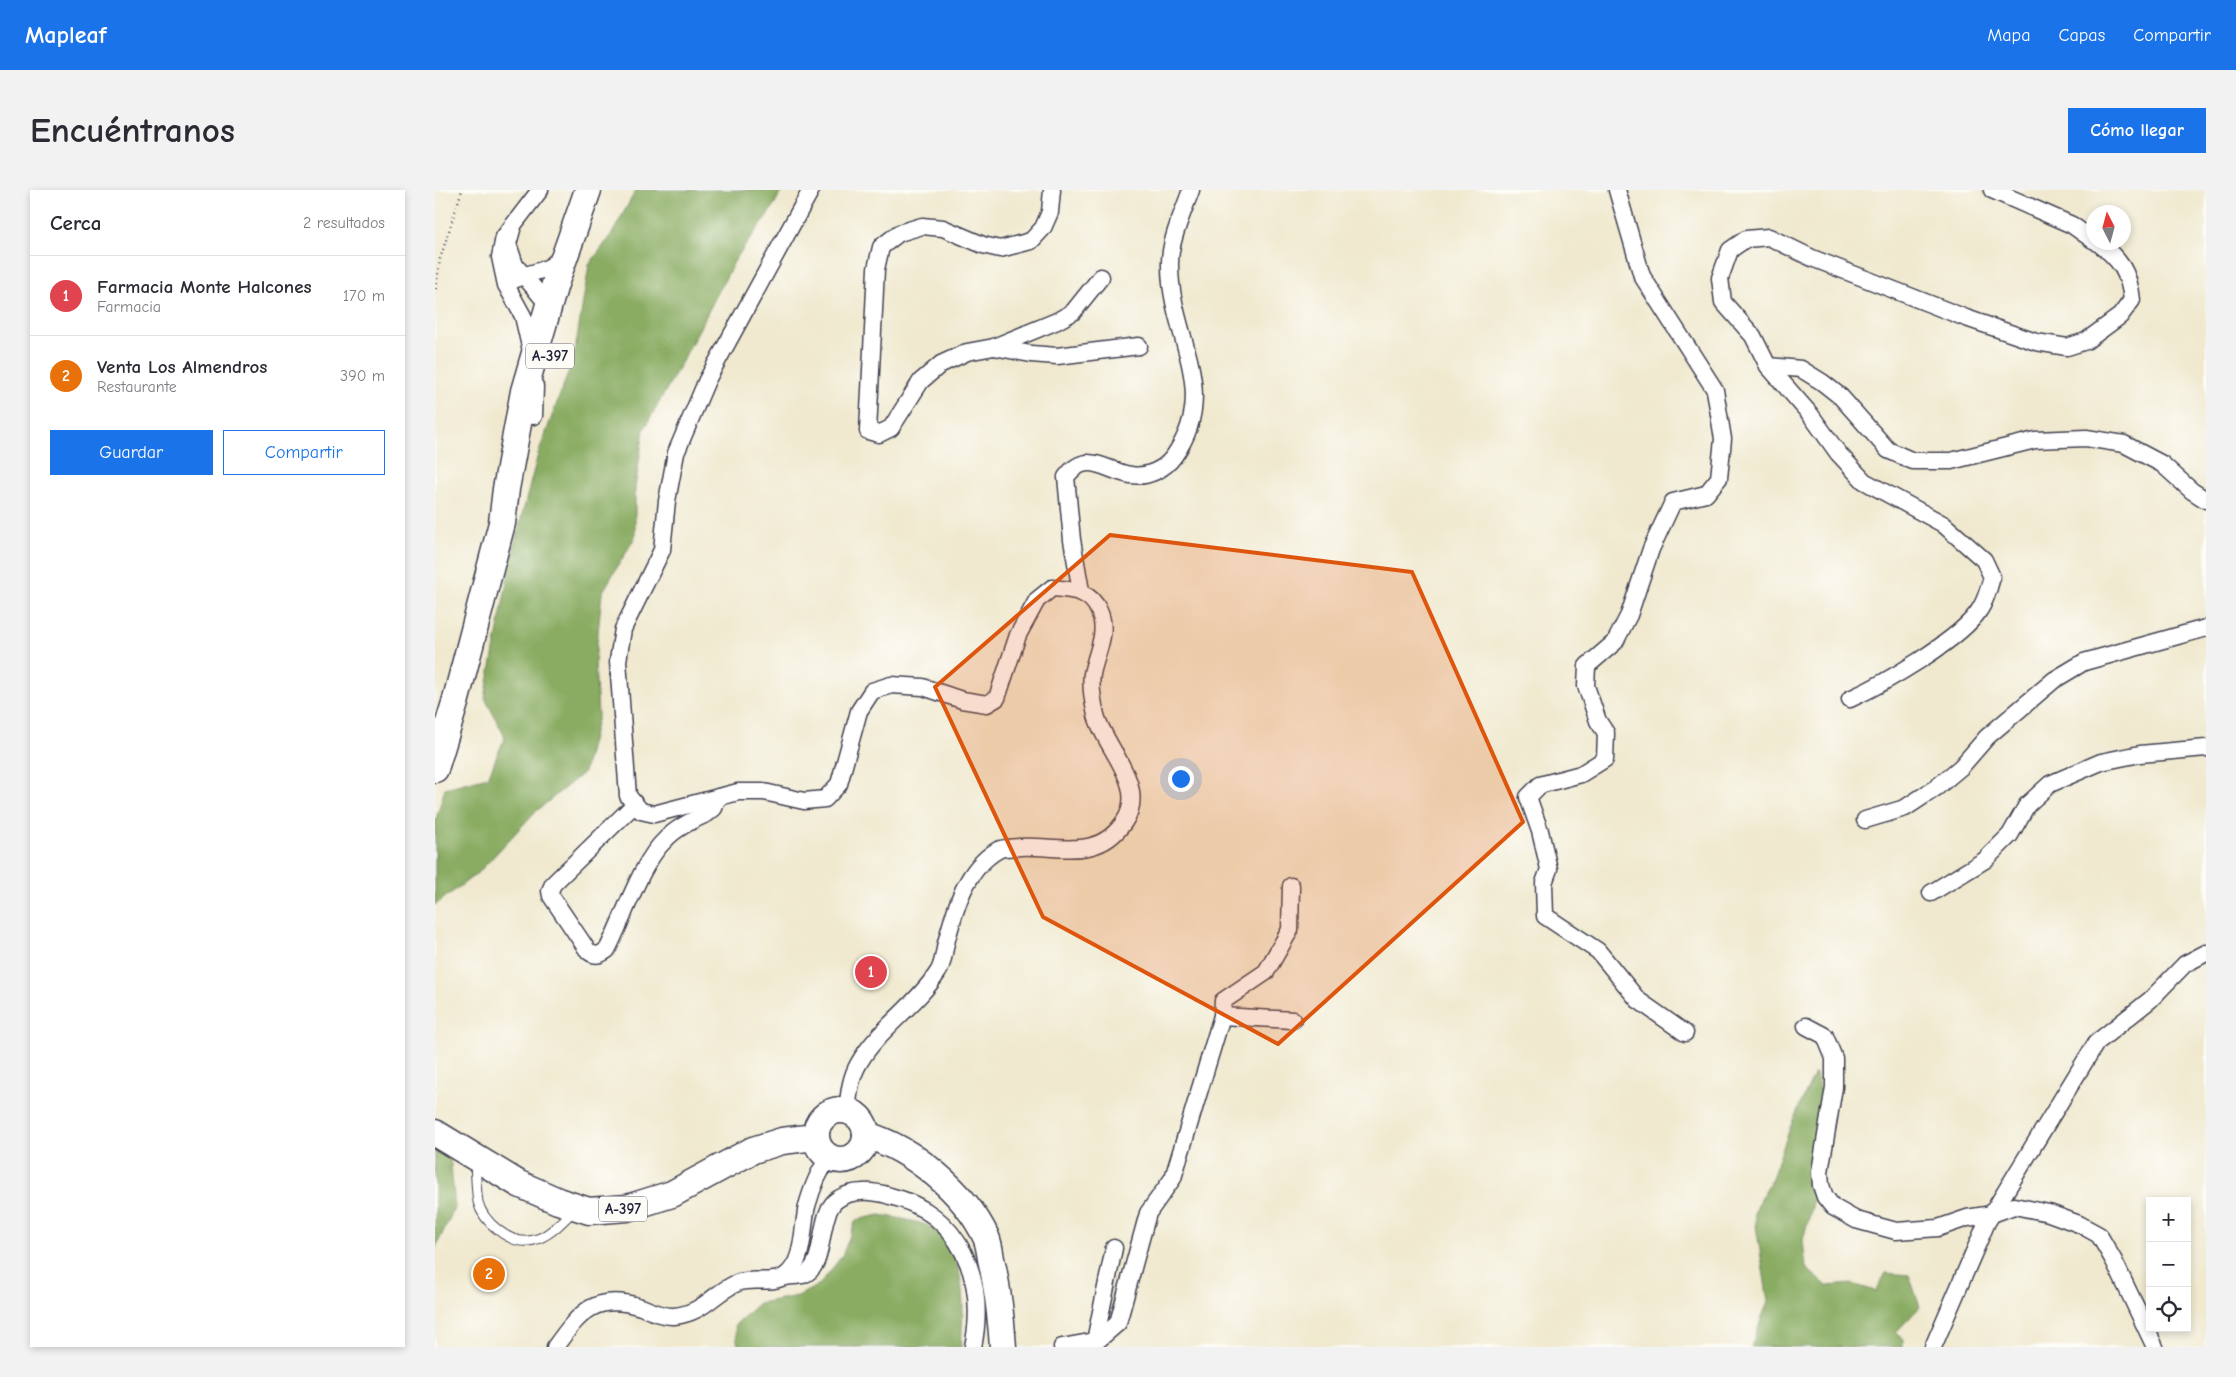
<!DOCTYPE html>
<html lang="es">
<head>
<meta charset="utf-8">
<style>
  body { margin:0; font-family:"Comic Neue",sans-serif; background:#f2f2f3; color:#2b2b33 }
  .controls { position:absolute; right:15px; bottom:15px; display:grid; overflow:hidden; border-radius:0px; box-shadow:0 2px 8px #0003 }
  .controls button { width:45px; height:45px; display:grid; place-items:center; padding:0; border:0; border-bottom:1px solid #e1e1e2; background:#fff; color:#2b2b33; font:25px sans-serif }
  .compass { position:absolute; left:1651px; top:15px; width:45px; height:45px; border-radius:50%; background:#fff; box-shadow:0 2px 8px #0003; rotate:354deg }
  .you { position:absolute; left:745px; top:588px; width:18px; height:18px; margin:-12px; border:4px solid #fff; border-radius:50%; background:#1a73e8; box-shadow:0 0 0 8px #1a73e833 }
  .badge { display:grid; place-items:center; width:32px; height:32px; border-radius:50%; background:#1a73e8; color:#fff; font-size:16px; font-weight:700 }
  .pin { position:absolute; translate:-50% -50%; border:2px solid #fff; box-shadow:0 1px 5px #0006 }
  .list { margin:0; padding:0; list-style:none }
  h2 { display:flex; justify-content:space-between; align-items:center; height:65px; margin:0; padding:0 20px; font-size:21px }
  h2 small { font-size:16px; font-weight:400; color:#7c7c81 }
  .list li { display:grid; grid-template-columns:32px 1fr auto; gap:15px; align-items:center; box-sizing:border-box; height:80px; padding:0 20px; border-top:1px solid #e1e1e2 }
  .list b { display:block; font-size:19px; white-space:nowrap }
  .list p { margin:0; font-size:16px; white-space:nowrap; color:#7c7c81 }
  .list em { font-size:16px; font-style:normal; color:#7c7c81 }
  .actions { display:flex; gap:10px; padding:15px 20px }
  .actions a { flex:1; padding:11px 0; border:1px solid #1a73e8; border-radius:0px; text-align:center; font-size:18px; color:#1a73e8 }
  .actions .main { background:#1a73e8; color:#fff }
  .icon { flex:none; width:28px; height:28px; fill:none; stroke:currentColor; stroke-width:2; stroke-linecap:round; stroke-linejoin:round }
  .map { position:relative; flex:none; width:1771px; height:1157px; overflow:hidden; border-radius:0px }
  header { display:flex; align-items:center; gap:30px; box-sizing:border-box; height:70px; padding:0 25px; background:#1a73e8; color:#fff }
  header strong { font-size:24px }
  nav { display:flex; gap:28px; margin-inline-start:auto; font-size:18px }
  .intro { display:flex; align-items:center; justify-content:space-between; box-sizing:border-box; height:120px; padding:0 30px }
  h1 { margin:0; font-size:35px }
  .button { padding:12px 22px; border-radius:0px; background:#1a73e8; color:#fff; font-size:18px; font-weight:700 }
  main { display:flex; gap:30px; padding:0 30px }
  aside { flex:1; background:#fff; border-radius:0px; box-shadow:0 2px 8px #0003 }
  .map>svg:first-child { display:block }
  .forest { fill:#89ac62; stroke:#56674e }
  .lines { fill:none; stroke-linecap:round; stroke-linejoin:round }
  .service-casing { stroke:#414051; stroke-width:11 }
  .minor-casing { stroke:#414051; stroke-width:19 }
  .primary-casing { stroke:#414051; stroke-width:29 }
  .path { stroke:#414051; stroke-width:2.5; stroke-dasharray:1 4; stroke-linecap:butt }
  .service { stroke:#fff; stroke-width:9 }
  .minor { stroke:#fff; stroke-width:16 }
  .primary { stroke:#fff; stroke-width:26 }
  .marked { fill:#de560e; fill-opacity:0.2; stroke:#de560e; stroke-width:4; stroke-linejoin:round }
  .labels { text-anchor:middle; stroke-width:4; stroke-linejoin:round; paint-order:stroke }
  .shield { fill:#fdfcf7; stroke:#646373; stroke-width:1 }
  .shield-label { font-size:15px; font-weight:bold; fill:#22223b }
</style>
</head>
<body>
<header>
<strong>Mapleaf</strong>
<nav><a>Mapa</a><a>Capas</a><a>Compartir</a></nav>
</header>
<div class="intro"><h1>Encuéntranos</h1><a class="button">Cómo llegar</a></div>
<main>
<aside>
<h2>Cerca<small>2 resultados</small></h2>
<ul class="list">
<li><span class="badge" style="background:#e0444e">1</span><div><b>Farmacia Monte Halcones</b><p>Farmacia</p></div><em>170 m</em></li>
<li><span class="badge" style="background:#e8710a">2</span><div><b>Venta Los Almendros</b><p>Restaurante</p></div><em>390 m</em></li>
</ul>
<div class="actions"><a class="main">Guardar</a><a>Compartir</a></div>
</aside>
<div class="map">
<svg width="1771" height="1157" viewBox="0 0 1771 1157">
  <rect width="100%" height="100%" fill="#fdfcf7"/>
  <filter id="ink" filterUnits="userSpaceOnUse"><feTurbulence type="fractalNoise" baseFrequency=".02" numOctaves="2"/><feDisplacementMap in="SourceGraphic" scale="10" xChannelSelector="R" yChannelSelector="G"/><feConvolveMatrix kernelMatrix="1 2 1 2 8 2 1 2 1" color-interpolation-filters="sRGB"/></filter>
  <filter id="wash" filterUnits="userSpaceOnUse"><feTurbulence type="fractalNoise" baseFrequency=".0096" numOctaves="4" result="noise"/><feDisplacementMap in="SourceGraphic" scale="20" xChannelSelector="R" yChannelSelector="G"/><feGaussianBlur stdDeviation="1.12" result="paint"/><feColorMatrix in="noise" values="0 0 0 0 0 0 0 0 0 0 0 0 0 0 0 0 0 1.4 0 .05"/><feComposite in="paint" operator="in"/></filter>
  <g filter="url(#wash)">
    <rect width="100%" height="100%" fill="#f0e9cf"/>
    <!-- forest -->
    <g class="forest">
      <path d="M201,0h146l-9,17 -38,53 -51,98 -40,71 -9,58v50l-33,56 -7,69 3,54 -14,56 -50,41 -55,59 -44,33v-82l10,-35 43,-11 17,-40 -20,-39 28,-148 25,-96 36,-97 15,-92 23,-31z"/>
      <path d="M1380,883l9,27 -4,21 -7,82 -10,37 3,28 21,18 25,-2 24,7 10,-18 23,2 11,32 -24,25 7,7v8h-152l17,-46 -14,-88 18,-35 21,-58z"/>
      <path d="M0,961l15,5 5,51 -20,42z"/>
      <path d="M445,1025c11,2 44,7 52,13 36,27 32,79 29,119h-223l-3,-22 24,-22 39,-7 22,-12 22,-28 14,-36z"/>
    </g>
  </g>
  <g filter="url(#ink)">
    <g class="lines">
      <!-- service casing -->
      <g class="service-casing">
        <path id="service" d="M40,973c1,13 1,26 3,39 3,12 11,21 20,28 31,25 53,4 76,-20"/>
      </g>
      <!-- minor casing -->
      <g class="minor-casing">
        <g id="minor">
          <path d="M376,0l-104,190 -31,73 -9,48 -5,49 -39,79 -5,32 10,135 13,15 13,3 84,-22h26l40,9 21,-2 14,-15 20,-73 13,-20 19,-6 32,2 39,13 25,4 10,-6 21,-63 19,-35 15,-12c21,2 38,2 47,23 10,21 -3,42 -7,63 -2,13 1,28 4,41 9,34 53,71 28,107 -26,39 -65,23 -104,25 -7,1 -16,0 -22,3 -33,19 -43,59 -52,93 -2,9 -3,22 -8,29 -22,34 -59,56 -79,91 -9,15 -10,32 -12,48"/>
          <path d="M617,0l-2,22 -7,16 -12,13 -31,8 -17,-4 -40,-17 -21,-2 -23,7 -18,14 -5,22 -8,162 11,3 12,-6 30,-47 20,-17 26,-12 27,-5 63,-26 16,-9 28,-35"/>
          <path d="M1182,0l25,86 73,114 8,49 -4,39 -13,16 -33,8 -22,47 -22,66 -14,27 -28,24 -1,20 12,35 8,12 -1,26 -24,15 -41,11 -12,12 12,34 9,38 -5,14 1,33 53,35 40,49 47,33"/>
          <path d="M1557,0l80,35 21,15"/>
          <path d="M78,36l-5,18 7,21 34,41 3,5"/>
          <path d="M79,90c17,-10 36,-6 47,-25"/>
          <path d="M559,157l37,7 26,2 82,-10"/>
          <path d="M96,161l-8,-35 -17,-31 -6,-28 4,-20 36,-47"/>
          <path d="M1333,176l33,3 21,13 19,15 47,53 25,11h38l84,-21 51,-2 38,6 38,20 30,27 14,9"/>
          <path d="M99,226l1,-30"/>
          <path d="M646,401l-9,-51 -6,-63c21,-28 39,-6 65,-2 16,3 34,-6 43,-19 47,-66 -4,-120 -4,-190 -1,-25 13,-53 21,-76"/>
          <path d="M1415,509c33,-15 112,-60 130,-90 6,-9 9,-21 12,-32l-8,-17 -41,-36 -79,-43 -26,-28 -28,-39 -42,-48 -15,-30 -30,-34 -3,-24 10,-28 16,-11 23,-2 43,21 154,60 70,24 31,5 19,-6 34,-25 12,-16c-3,-28 -12,-41 -35,-58"/>
          <path d="M200,614l-82,80 -3,7 1,5 37,55c7,6 12,4 19,-1 17,-32 33,-87 59,-111 11,-12 28,-19 42,-26l6,-5 4,-11"/>
          <path d="M1430,630l40,-12 32,-21 24,-20 26,-30 67,-57 30,-18 122,-34"/>
          <path d="M1496,703l54,-33 25,-25 17,-30 23,-21 51,-22 39,-8 66,-6"/>
          <path d="M787,826l71,4"/>
          <path d="M1371,836l19,10 9,22v29l-14,85 1,13 4,12 8,10 23,13 40,11 42,-3 29,-10 25,-4 22,-8 35,7 30,11 20,11 15,26 41,86"/>
          <path d="M349,1087c6,-1 14,-1 19,-2 25,-8 13,-62 35,-76 15,-10 36,-8 52,-3 71,17 97,84 83,151"/>
          <path d="M660,1151l19,-93"/>
          <path d="M120,1157c25,-35 41,-55 86,-40 10,4 23,10 33,9 30,-3 39,-23 63,-33 15,-6 35,2 48,-7 20,-14 17,-49 22,-70 5,-18 11,-34 22,-48"/>
          <path d="M627,1157l33,-6"/>
          <path d="M655,1157l28,-24 30,-110 25,-35 49,-162 1,-15 43,-29 24,-42 1,-44"/>
          <path d="M1498,1157l54,-125 109,-179 54,-43 35,-36 21,-11"/>
        </g>
      </g>
      <!-- primary casing -->
      <g class="primary-casing">
        <g id="primary">
          <path d="M0,579l20,-66 47,-180 4,-34 18,-98 31,-107 33,-94"/>
          <circle cx="406" cy="945" r="25"/>
          <path d="M0,943l84,51 39,17 31,10 38,-3 45,-14 81,-44 29,-9 33,-4"/>
          <path d="M431,945c47,14 99,57 120,102 3,7 4,15 5,22 7,30 10,58 12,88"/>
        </g>
      </g>
      <!-- path -->
      <path class="path" d="M0,104l5,-35 22,-69"/>
      <!-- service -->
      <use href="#service" class="service"/>
      <!-- minor -->
      <use href="#minor" class="minor"/>
      <!-- primary -->
      <use href="#primary" class="primary"/>
    </g>
  </g>
  <!-- marked area -->
  <path class="marked" d="M675,345l302,37 111,250 -245,222 -235,-127 -108,-230z"/>
  <g class="labels">
    <!-- shield labels -->
    <g class="shield">
      <rect x="91" y="153.5" width="48" height="25" rx="4"/>
      <rect x="164" y="1006.5" width="48" height="25" rx="4"/>
    </g>
    <g class="shield-label">
      <text x="115" y="171">A-397</text>
      <text x="188" y="1024">A-397</text>
    </g>
  </g>
</svg>
<div class="controls">
<button>+</button>
<button>−</button>
<button><svg class="icon" aria-label="locate" viewBox="0 0 24 24"><circle cx="12" cy="12" r="6"/><path d="M12 2v4M12 18v4M2 12h4M18 12h4"/></svg></button>
</div>
<svg class="compass" viewBox="-18 -18 36 36"><path d="M0-13l5 13h-10z" fill="#e53935"/><path d="M0 13l5-13h-10z" fill="#7c7c81"/></svg>
<div class="you"></div>
<div class="pin badge" style="left:436px;top:782px;background:#e0444e">1</div>
<div class="pin badge" style="left:54px;top:1084px;background:#e8710a">2</div>
</div>
</main>
</body>
</html>
